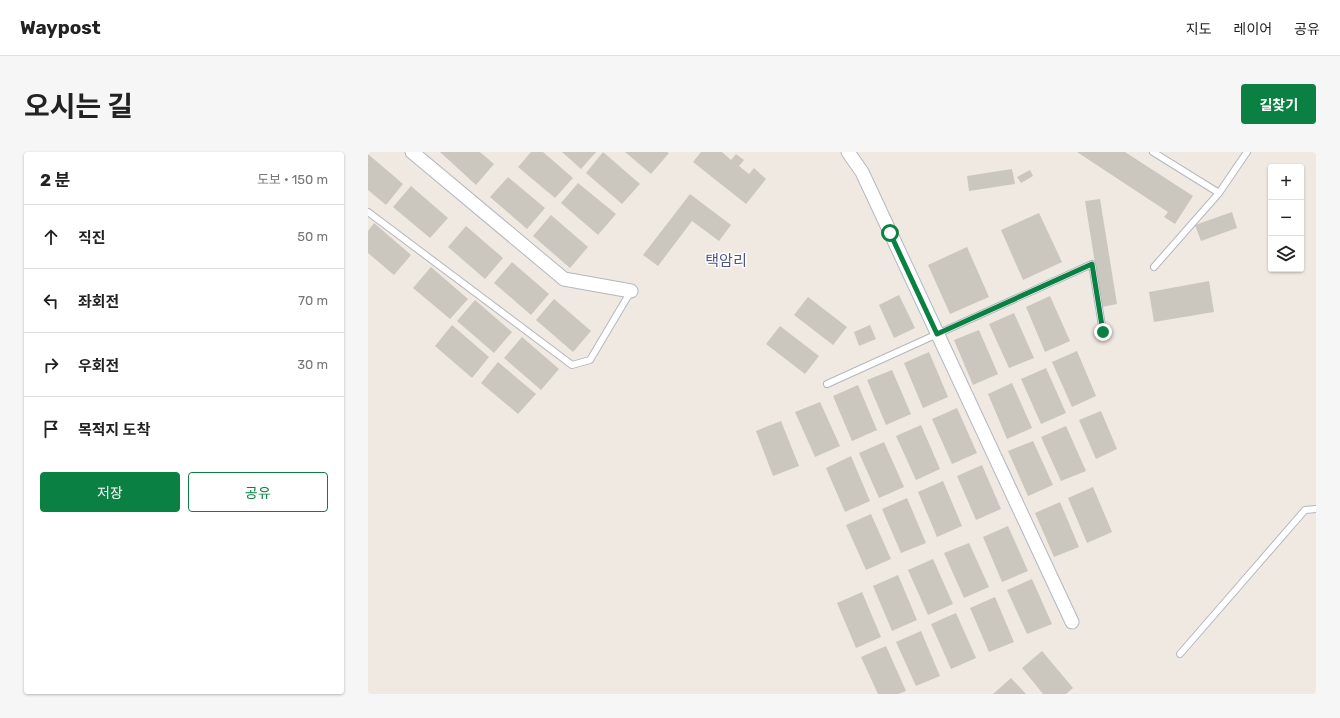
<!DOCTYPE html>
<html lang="ko">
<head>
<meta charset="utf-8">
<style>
  body { margin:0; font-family:Rubik,"Noto Sans KR",sans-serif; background:#f6f6f6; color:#222 }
  .controls { position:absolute; right:12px; top:12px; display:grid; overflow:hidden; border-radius:4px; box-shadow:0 1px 3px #0004 }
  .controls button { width:36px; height:36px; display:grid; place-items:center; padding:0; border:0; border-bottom:1px solid #e0e0e0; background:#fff; color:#222; font:20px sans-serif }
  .stop { position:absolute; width:12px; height:12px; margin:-9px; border:3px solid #0b8043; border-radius:50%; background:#fff }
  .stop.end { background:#0b8043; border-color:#fff; box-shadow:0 1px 4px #0008 }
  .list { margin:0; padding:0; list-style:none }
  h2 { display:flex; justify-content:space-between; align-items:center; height:52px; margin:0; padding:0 16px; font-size:17px }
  h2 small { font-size:13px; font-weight:400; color:#767676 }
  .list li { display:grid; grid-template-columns:26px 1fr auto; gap:12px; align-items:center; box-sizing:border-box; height:64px; padding:0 16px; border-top:1px solid #e0e0e0 }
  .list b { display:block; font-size:15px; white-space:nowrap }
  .list em { font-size:13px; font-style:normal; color:#767676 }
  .actions { display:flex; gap:8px; padding:12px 16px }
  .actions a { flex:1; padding:9px 0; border:1px solid #0b8043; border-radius:4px; text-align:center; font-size:14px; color:#0b8043 }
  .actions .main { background:#0b8043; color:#fff }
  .icon { flex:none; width:22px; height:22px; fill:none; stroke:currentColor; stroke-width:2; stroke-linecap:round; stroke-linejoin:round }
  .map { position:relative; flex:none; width:948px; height:542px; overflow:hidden; border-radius:4px }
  header { display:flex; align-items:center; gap:24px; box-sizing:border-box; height:56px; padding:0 20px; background:#fff; border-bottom:1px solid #e0e0e0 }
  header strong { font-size:19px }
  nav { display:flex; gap:22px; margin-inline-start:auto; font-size:14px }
  .intro { display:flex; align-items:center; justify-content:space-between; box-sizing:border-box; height:96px; padding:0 24px }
  h1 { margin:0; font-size:28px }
  .button { padding:10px 18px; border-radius:4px; background:#0b8043; color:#fff; font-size:14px; font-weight:700 }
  main { display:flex; gap:24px; padding:0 24px }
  aside { flex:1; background:#fff; border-radius:4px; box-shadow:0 1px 3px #0004 }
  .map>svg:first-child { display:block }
  .building { fill:#cbc7bf }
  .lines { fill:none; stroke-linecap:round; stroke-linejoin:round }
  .service-casing { stroke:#b4b7c1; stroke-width:8 }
  .minor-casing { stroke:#b4b7c1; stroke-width:15 }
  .service { stroke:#fff; stroke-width:6 }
  .minor { stroke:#fff; stroke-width:13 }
  .route { stroke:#0b8043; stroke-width:5 }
  .labels { text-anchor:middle; stroke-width:3; stroke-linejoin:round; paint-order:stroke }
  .quarter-label { font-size:15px; fill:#4d5680; stroke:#fff }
</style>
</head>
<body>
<header>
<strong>Waypost</strong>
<nav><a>지도</a><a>레이어</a><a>공유</a></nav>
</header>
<div class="intro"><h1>오시는 길</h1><a class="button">길찾기</a></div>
<main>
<aside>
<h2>2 분<small>도보 · 150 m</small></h2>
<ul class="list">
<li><svg class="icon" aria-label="ahead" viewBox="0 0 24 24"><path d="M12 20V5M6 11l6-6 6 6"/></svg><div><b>직진</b></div><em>50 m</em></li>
<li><svg class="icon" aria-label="left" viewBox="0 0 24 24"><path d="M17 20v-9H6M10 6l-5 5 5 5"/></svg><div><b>좌회전</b></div><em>70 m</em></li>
<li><svg class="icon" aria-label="right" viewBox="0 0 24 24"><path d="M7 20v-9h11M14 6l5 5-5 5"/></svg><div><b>우회전</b></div><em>30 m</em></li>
<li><svg class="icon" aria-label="arrive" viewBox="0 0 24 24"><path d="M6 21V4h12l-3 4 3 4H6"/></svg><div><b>목적지 도착</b></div></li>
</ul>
<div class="actions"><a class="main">저장</a><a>공유</a></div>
</aside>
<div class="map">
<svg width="948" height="542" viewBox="0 0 948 542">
  <rect width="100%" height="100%" fill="#efe9e1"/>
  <!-- building -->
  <g class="building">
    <path d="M72,0h40l14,12 -18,21z"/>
    <path d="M163,0h12l30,26 -18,20 -37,-31z"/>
    <path d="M194,0h34l-15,17z"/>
    <path d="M235,0l37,32 -18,20 -36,-31z"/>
    <path d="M257,0h42l2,1 -18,21z"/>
    <path d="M333,0h21l9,8 5,-6 8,6 -5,6 10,8 5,-6 12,11 -20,25 -53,-42z"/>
    <path d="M709,0h48l68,44 -18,28 -11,-7 4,-5z"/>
    <path d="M0,2l35,30 -17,21 -18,-15z"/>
    <path d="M644,17l3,15 -46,7 -2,-15z"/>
    <path d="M662,18l3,6 -12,7 -4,-6z"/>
    <path d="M140,25l37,31 -18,21 -37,-32z"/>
    <path d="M210,31l38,31 -18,21 -37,-32z"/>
    <path d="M43,34l37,32 -18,20 -37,-31z"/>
    <path d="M322,42l41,31 -12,16 -27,-20 -34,45 -15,-11z"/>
    <path d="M732,47l17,105 -15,3 -17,-106z"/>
    <path d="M864,60l5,16 -36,13 -6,-16z"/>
    <path d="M671,61l23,49 -39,18 -22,-50z"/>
    <path d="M183,63l37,32 -18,21 -37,-32z"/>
    <path d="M6,71l37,32 -17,20 -26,-22v-22z"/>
    <path d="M98,74l37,32 -18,21 -37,-32z"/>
    <path d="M599,95l22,50 -39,17 -22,-49z"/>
    <path d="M144,110l37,32 -18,21 -37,-32z"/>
    <path d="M63,115l37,32 -18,20 -37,-31z"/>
    <path d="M841,129l5,31 -60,10 -5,-30z"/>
    <path d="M531,143l16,33 -21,10 -15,-33z"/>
    <path d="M682,144l20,45 -25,11 -19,-45z"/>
    <path d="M440,145l39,30 -14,18 -39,-30z"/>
    <path d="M186,147l37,32 -18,21 -37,-32z"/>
    <path d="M107,148l37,32 -18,21 -37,-32z"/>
    <path d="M646,161l20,45 -25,10 -20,-44z"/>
    <path d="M84,173l37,32 -17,21 -37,-32z"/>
    <path d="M502,173l6,14 -17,7 -5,-14z"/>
    <path d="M412,174l39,30 -14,18 -39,-30z"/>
    <path d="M611,178l19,44 -25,11 -19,-45z"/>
    <path d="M154,185l37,32 -18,21 -37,-32z"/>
    <path d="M709,199l19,45 -24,11 -20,-45z"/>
    <path d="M561,200l19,45 -25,11 -19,-45z"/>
    <path d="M130,210l38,32 -18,20 -37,-31z"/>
    <path d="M678,216l20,45 -25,11 -20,-45z"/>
    <path d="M524,218l19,44 -25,11 -19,-45z"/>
    <path d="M644,231l20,45 -25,11 -19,-45z"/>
    <path d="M490,233l19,45 -25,11 -19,-45z"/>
    <path d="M452,250l20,44 -25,11 -20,-45z"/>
    <path d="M589,256l20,45 -25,11 -20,-45z"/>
    <path d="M733,259l16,38 -21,10 -17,-39z"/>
    <path d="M413,269l18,45 -26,10 -17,-45z"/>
    <path d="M553,273l19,44 -24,11 -20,-44z"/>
    <path d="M698,274l20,45 -25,10 -20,-44z"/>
    <path d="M665,289l20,44 -25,11 -20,-45z"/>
    <path d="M516,290l20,45 -25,11 -20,-45z"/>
    <path d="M483,304l19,45 -25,11 -19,-44z"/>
    <path d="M614,313l19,44 -25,11 -19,-44z"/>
    <path d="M575,329l19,45 -25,11 -19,-45z"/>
    <path d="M725,335l19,45 -25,11 -19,-45z"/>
    <path d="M539,346l19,45 -25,10 -19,-44z"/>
    <path d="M692,350l19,45 -25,10 -19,-44z"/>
    <path d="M503,362l20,45 -25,11 -20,-45z"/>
    <path d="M640,374l20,45 -26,11 -19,-45z"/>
    <path d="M601,391l20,44 -25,11 -20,-45z"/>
    <path d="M565,407l20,45 -25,11 -20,-45z"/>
    <path d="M530,423l19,45 -25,11 -19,-45z"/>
    <path d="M664,427l20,45 -25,10 -20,-44z"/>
    <path d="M494,440l19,45 -25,11 -19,-45z"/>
    <path d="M627,445l19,45 -25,10 -19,-44z"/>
    <path d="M588,461l20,45 -25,11 -20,-45z"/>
    <path d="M553,479l19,45 -24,10 -20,-44z"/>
    <path d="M518,494l20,45 -8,3h-20l-17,-37z"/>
    <path d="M674,499l31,37 -7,6h-23l-21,-26z"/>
    <path d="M643,526l15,16h-33z"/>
  </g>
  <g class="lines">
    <!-- service casing -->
    <g class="service-casing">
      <g id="service">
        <path d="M785,0l66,41 -65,74"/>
        <path d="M851,41l28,-41"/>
        <path d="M0,60l204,153 18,-5 41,-69"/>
        <path d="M459,232l265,-120 11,68"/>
        <path d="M812,502l125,-144 11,-1"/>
      </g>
    </g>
    <!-- minor casing -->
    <g class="minor-casing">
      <g id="minor">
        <path d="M44,0l152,127 67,12"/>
        <path d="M480,0l14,20 210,450"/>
      </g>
    </g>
    <!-- service -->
    <use href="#service" class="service"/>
    <!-- minor -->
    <use href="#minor" class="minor"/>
  </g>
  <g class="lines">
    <!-- route -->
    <path class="route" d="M522,81l47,101 155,-70 11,68"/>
  </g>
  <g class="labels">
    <!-- quarter labels -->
    <g class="quarter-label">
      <text x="358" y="114">택암리</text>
    </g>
  </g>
</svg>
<div class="controls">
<button>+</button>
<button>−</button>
<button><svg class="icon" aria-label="layers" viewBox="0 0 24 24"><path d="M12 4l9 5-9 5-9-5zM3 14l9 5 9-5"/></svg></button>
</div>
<div class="stop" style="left:522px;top:81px"></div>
<div class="stop end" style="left:735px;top:180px"></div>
</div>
</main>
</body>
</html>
